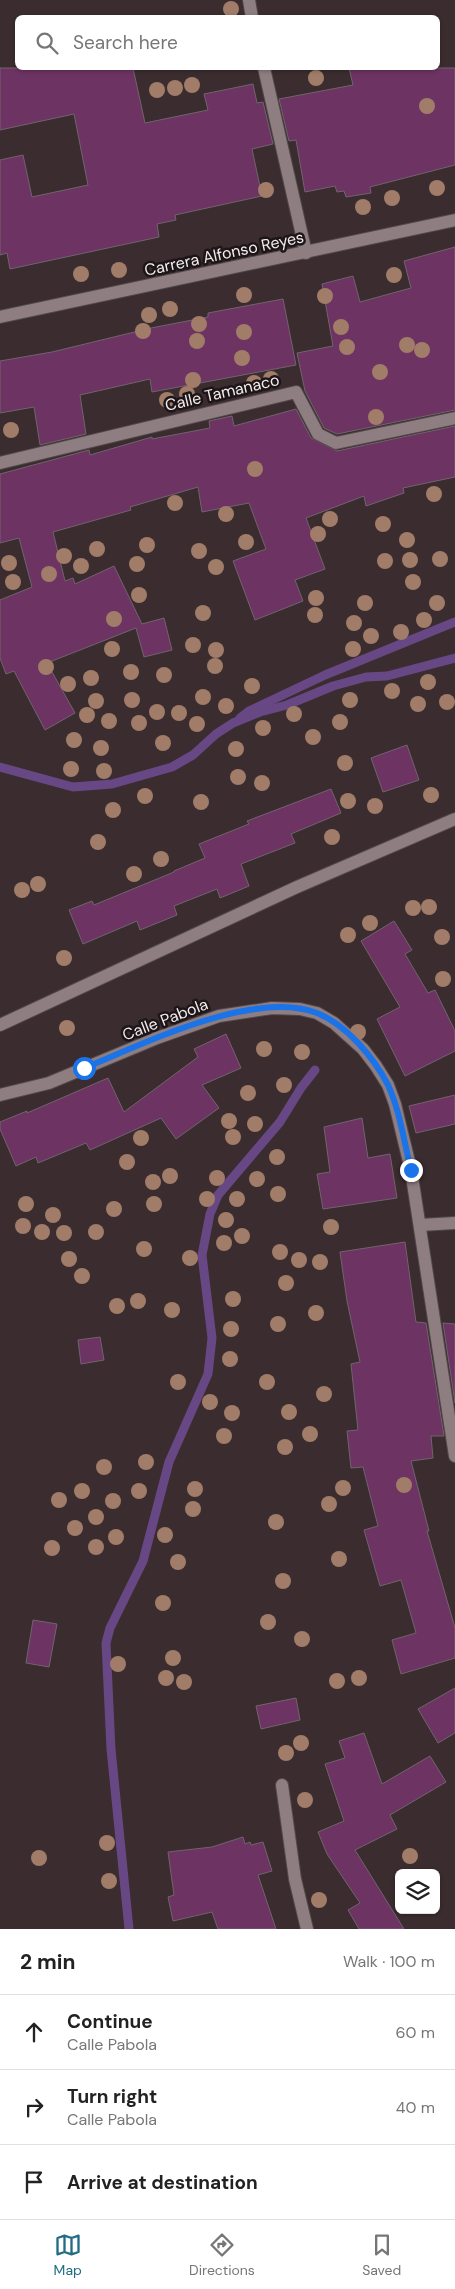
<!DOCTYPE html>
<html lang="en">
<head>
<meta charset="utf-8">
<style>
  body { margin:0; font-family:"DM Sans",sans-serif; background:#f2f2f2; color:#222 }
  .controls { position:absolute; right:15px; bottom:15px; display:grid; overflow:hidden; border-radius:8px; box-shadow:0 1px 4px #0004 }
  .controls button { width:45px; height:45px; display:grid; place-items:center; padding:0; border:0; border-bottom:1px solid #e0e0e0; background:#fff; color:#222; font:25px sans-serif }
  .stop { position:absolute; width:15px; height:15px; margin:-11px; border:4px solid #1a73e8; border-radius:50%; background:#fff }
  .stop.end { background:#1a73e8; border-color:#fff; box-shadow:0 1px 5px #0008 }
  .list { margin:0; padding:0; list-style:none }
  h2 { display:flex; justify-content:space-between; align-items:center; height:65px; margin:0; padding:0 20px; font-size:21px }
  h2 small { font-size:16px; font-weight:400; color:#767676 }
  .list li { display:grid; grid-template-columns:32px 1fr auto; gap:15px; align-items:center; box-sizing:border-box; height:75px; padding:0 20px; border-top:1px solid #e0e0e0 }
  .list b { display:block; font-size:19px; white-space:nowrap }
  .list p { margin:0; font-size:16px; white-space:nowrap; color:#767676 }
  .list em { font-size:16px; font-style:normal; color:#767676 }
  .icon { flex:none; width:28px; height:28px; fill:none; stroke:currentColor; stroke-width:2; stroke-linecap:round; stroke-linejoin:round }
  .map { position:relative; flex:none; width:455px; height:1929px; overflow:hidden }
  .search { position:absolute; background:#fff; box-shadow:0 1px 4px #0004; left:15px; right:15px; top:15px; height:55px; display:flex; align-items:center; gap:12px; box-sizing:border-box; padding:0 18px; border-radius:8px; color:#767676; font-size:19px }
  .sheet { height:290px; background:#fff }
  nav { display:flex; justify-content:space-around; align-items:center; box-sizing:border-box; height:70px; border-top:1px solid #e0e0e0; background:#fff; font-size:14px; color:#767676 }
  nav a { display:grid; justify-items:center; gap:2px }
  nav .on { color:#206d84 }
  .map>svg:first-child { display:block }
  .lines { fill:none; stroke-linecap:round; stroke-linejoin:round }
  .stream { stroke:#684785; stroke-width:9 }
  .building { fill:#6d3362; stroke:#70646d }
  .minor-casing { stroke:#53484a; stroke-width:14 }
  .minor { stroke:#8e7e82; stroke-width:12 }
  .tree { fill:#a17d69 }
  .route { stroke:#1a73e8; stroke-width:6 }
  .labels { text-anchor:middle; stroke-width:5; stroke-linejoin:round; paint-order:stroke }
  .street-label { font-size:16px; fill:#f4ebed; stroke:#1d1618 }
</style>
</head>
<body>
<div class="map">
<svg width="455" height="1929" viewBox="0 0 455 1929">
  <rect width="100%" height="100%" fill="#3a2c2f"/>
  <g class="lines">
    <!-- stream -->
    <g class="stream">
      <path d="M240,718l9,-7 76,-36 130,-53"/>
      <path d="M0,767l73,20 39,-3 60,-17 21,-12 23,-21 17,-11 27,-11 27,-7 46,-19 33,-9 21,-1 68,-18"/>
      <path d="M129,1929l-18,-180 -5,-106 4,-15 33,-67 26,-99 39,-88 4,-36 -10,-83 8,-41 8,-19 62,-73 21,-34 14,-18"/>
    </g>
  </g>
  <!-- building -->
  <g class="building">
    <path d="M0,68h133l12,55 63,-13 -4,-16 49,-10 4,19 6,-1 10,42 -21,5 10,47 -87,19 1,5 -19,4 2,13 -149,32 -3,-16 -7,2v-95l23,-5 9,42 56,-12 -14,-71 -74,16z"/>
    <path d="M349,68h106v97l-85,22 1,6 -25,4 -2,-6 -7,1 -2,-6 -30,6 -9,-52 -7,1 -10,-42 74,-14z"/>
    <path d="M455,247v163l-118,24 -13,-6 -19,-37 -8,-38 36,-7 -11,-62 31,-8 7,26 51,-14 -7,-27z"/>
    <path d="M283,299l13,66 -144,27 -2,-13 -70,16 6,39 -46,11 -6,-38 -34,6v-52l52,-9 99,-24 57,-11v-4z"/>
    <path d="M296,409l15,29 26,13 118,-25v51l-52,11 1,5 -38,13 -2,-10 -58,22 19,51 -30,11 8,21 -48,19 -22,-59 33,-12 -17,-46 -47,9 -4,-25 -68,20 1,3 -78,22 12,49 8,-3 2,6 39,-18 28,58 22,-6 8,32 -28,7 -8,-29 -89,35 28,50 -30,17 -31,-59 -8,3 -6,-16v-58l32,-13 -13,-49 -19,5v-69l89,-24 1,5 62,-18v2l58,-11 -1,-7 23,-5 2,10z"/>
    <path d="M407,745l12,35 -36,12 -12,-34z"/>
    <path d="M331,789l10,24 -50,21 4,9 -54,21 8,22 -29,12 -3,-9 -43,17 3,9 -37,15 -3,-9 -54,23 -14,-34 23,-9 2,4 80,-33v-1l31,-13 -6,-14 50,-20 -2,-3z"/>
    <path d="M394,921l18,29 -7,4 23,39 7,-3 20,41v20l-50,25 -28,-57 23,-12 -39,-66z"/>
    <path d="M226,1034l15,34 -39,17 17,23 -43,31 -15,-21 -71,32 -4,-7 -48,20 -2,-6 -20,9 -16,-37v-7l27,-11v2l81,-35 16,34 74,-55 -4,-8z"/>
    <path d="M455,1095v29l-39,9 -7,-27z"/>
    <path d="M362,1118l6,40 22,-4 7,44 -74,11 -6,-35 13,-2 -6,-45z"/>
    <path d="M405,1242l11,80 10,1 18,113h-13l2,22 -22,3 18,70h-2l28,97v30l-54,16 -9,-34 24,-7 -15,-53 -21,6 -16,-56 14,-4 -15,-59 -12,1 -4,-37 11,-1 -7,-66 9,-2 -13,-61 -7,-49z"/>
    <path d="M443,1323l12,1v79z"/>
    <path d="M100,1337l4,23 -23,4 -3,-24z"/>
    <path d="M33,1620l24,4 -8,43 -23,-4z"/>
    <path d="M455,1688v45l-17,10 -20,-34z"/>
    <path d="M296,1698l4,22 -39,9 -5,-23z"/>
    <path d="M364,1733l18,51 48,-28 16,26 -56,33 7,14 -42,21 49,79h-45l-11,-19 12,-7 -33,-49 -9,-22 26,-11 -19,-57 20,-6 -6,-17z"/>
    <path d="M243,1837l2,7 5,-2 1,3 12,-3 9,29 -14,4 18,54h-58l-6,-17 -39,9 -5,-24 6,-2 -6,-43 44,-5z"/>
  </g>
  <g class="lines">
    <!-- minor casing -->
    <g class="minor-casing">
      <g id="minor">
        <path d="M249,0l3,18"/>
        <path d="M264,68l42,185"/>
        <path d="M0,317l455,-97"/>
        <path d="M0,463l296,-71 22,42 18,9 119,-25"/>
        <path d="M0,1025l297,-138 158,-68"/>
        <path d="M0,1095l49,-12 108,-45 62,-22 53,-8 28,1 17,4 17,10 29,26 13,17 12,19 7,19 16,66 44,286"/>
        <path d="M420,1225l35,-2"/>
        <path d="M282,1785l13,94 12,50"/>
      </g>
    </g>
    <!-- minor -->
    <use href="#minor" class="minor"/>
  </g>
  <!-- trees -->
  <g class="tree">
    <circle cx="231" cy="9" r="8"/>
    <circle cx="316" cy="78" r="8"/>
    <circle cx="192" cy="85" r="8"/>
    <circle cx="175" cy="88" r="8"/>
    <circle cx="157" cy="90" r="8"/>
    <circle cx="427" cy="106" r="8"/>
    <circle cx="437" cy="188" r="8"/>
    <circle cx="266" cy="190" r="8"/>
    <circle cx="392" cy="198" r="8"/>
    <circle cx="363" cy="207" r="8"/>
    <circle cx="119" cy="270" r="8"/>
    <circle cx="81" cy="274" r="8"/>
    <circle cx="394" cy="275" r="8"/>
    <circle cx="244" cy="295" r="8"/>
    <circle cx="325" cy="296" r="8"/>
    <circle cx="170" cy="309" r="8"/>
    <circle cx="149" cy="315" r="8"/>
    <circle cx="199" cy="324" r="8"/>
    <circle cx="341" cy="327" r="8"/>
    <circle cx="143" cy="331" r="8"/>
    <circle cx="244" cy="332" r="8"/>
    <circle cx="197" cy="341" r="8"/>
    <circle cx="407" cy="345" r="8"/>
    <circle cx="347" cy="347" r="8"/>
    <circle cx="422" cy="350" r="8"/>
    <circle cx="242" cy="358" r="8"/>
    <circle cx="380" cy="372" r="8"/>
    <circle cx="271" cy="379" r="8"/>
    <circle cx="193" cy="380" r="8"/>
    <circle cx="254" cy="383" r="8"/>
    <circle cx="187" cy="394" r="8"/>
    <circle cx="167" cy="400" r="8"/>
    <circle cx="376" cy="417" r="8"/>
    <circle cx="11" cy="430" r="8"/>
    <circle cx="255" cy="469" r="8"/>
    <circle cx="434" cy="494" r="8"/>
    <circle cx="175" cy="503" r="8"/>
    <circle cx="226" cy="514" r="8"/>
    <circle cx="330" cy="519" r="8"/>
    <circle cx="383" cy="524" r="8"/>
    <circle cx="318" cy="534" r="8"/>
    <circle cx="407" cy="540" r="8"/>
    <circle cx="246" cy="542" r="8"/>
    <circle cx="147" cy="545" r="8"/>
    <circle cx="97" cy="549" r="8"/>
    <circle cx="199" cy="551" r="8"/>
    <circle cx="64" cy="556" r="8"/>
    <circle cx="440" cy="559" r="8"/>
    <circle cx="410" cy="560" r="8"/>
    <circle cx="385" cy="561" r="8"/>
    <circle cx="9" cy="563" r="8"/>
    <circle cx="137" cy="564" r="8"/>
    <circle cx="81" cy="566" r="8"/>
    <circle cx="216" cy="567" r="8"/>
    <circle cx="49" cy="574" r="8"/>
    <circle cx="13" cy="582" r="8"/>
    <circle cx="413" cy="582" r="8"/>
    <circle cx="139" cy="595" r="8"/>
    <circle cx="316" cy="598" r="8"/>
    <circle cx="365" cy="603" r="8"/>
    <circle cx="437" cy="603" r="8"/>
    <circle cx="203" cy="613" r="8"/>
    <circle cx="315" cy="615" r="8"/>
    <circle cx="114" cy="619" r="8"/>
    <circle cx="424" cy="620" r="8"/>
    <circle cx="354" cy="623" r="8"/>
    <circle cx="401" cy="632" r="8"/>
    <circle cx="371" cy="636" r="8"/>
    <circle cx="193" cy="645" r="8"/>
    <circle cx="112" cy="649" r="8"/>
    <circle cx="353" cy="649" r="8"/>
    <circle cx="216" cy="650" r="8"/>
    <circle cx="215" cy="666" r="8"/>
    <circle cx="46" cy="667" r="8"/>
    <circle cx="131" cy="672" r="8"/>
    <circle cx="164" cy="675" r="8"/>
    <circle cx="91" cy="678" r="8"/>
    <circle cx="428" cy="682" r="8"/>
    <circle cx="68" cy="684" r="8"/>
    <circle cx="252" cy="686" r="8"/>
    <circle cx="392" cy="691" r="8"/>
    <circle cx="203" cy="697" r="8"/>
    <circle cx="132" cy="700" r="8"/>
    <circle cx="350" cy="700" r="8"/>
    <circle cx="96" cy="701" r="8"/>
    <circle cx="447" cy="702" r="8"/>
    <circle cx="418" cy="704" r="8"/>
    <circle cx="226" cy="706" r="8"/>
    <circle cx="157" cy="712" r="8"/>
    <circle cx="179" cy="713" r="8"/>
    <circle cx="294" cy="714" r="8"/>
    <circle cx="87" cy="715" r="8"/>
    <circle cx="109" cy="721" r="8"/>
    <circle cx="340" cy="722" r="8"/>
    <circle cx="139" cy="723" r="8"/>
    <circle cx="197" cy="724" r="8"/>
    <circle cx="263" cy="728" r="8"/>
    <circle cx="313" cy="737" r="8"/>
    <circle cx="74" cy="740" r="8"/>
    <circle cx="163" cy="743" r="8"/>
    <circle cx="101" cy="748" r="8"/>
    <circle cx="236" cy="749" r="8"/>
    <circle cx="345" cy="763" r="8"/>
    <circle cx="71" cy="769" r="8"/>
    <circle cx="104" cy="771" r="8"/>
    <circle cx="238" cy="777" r="8"/>
    <circle cx="262" cy="783" r="8"/>
    <circle cx="431" cy="795" r="8"/>
    <circle cx="145" cy="796" r="8"/>
    <circle cx="348" cy="801" r="8"/>
    <circle cx="201" cy="802" r="8"/>
    <circle cx="375" cy="806" r="8"/>
    <circle cx="113" cy="810" r="8"/>
    <circle cx="332" cy="837" r="8"/>
    <circle cx="98" cy="842" r="8"/>
    <circle cx="161" cy="859" r="8"/>
    <circle cx="134" cy="874" r="8"/>
    <circle cx="38" cy="884" r="8"/>
    <circle cx="22" cy="890" r="8"/>
    <circle cx="429" cy="907" r="8"/>
    <circle cx="413" cy="908" r="8"/>
    <circle cx="370" cy="923" r="8"/>
    <circle cx="348" cy="935" r="8"/>
    <circle cx="442" cy="937" r="8"/>
    <circle cx="64" cy="958" r="8"/>
    <circle cx="443" cy="979" r="8"/>
    <circle cx="67" cy="1028" r="8"/>
    <circle cx="358" cy="1032" r="8"/>
    <circle cx="264" cy="1049" r="8"/>
    <circle cx="302" cy="1052" r="8"/>
    <circle cx="284" cy="1085" r="8"/>
    <circle cx="248" cy="1093" r="8"/>
    <circle cx="229" cy="1121" r="8"/>
    <circle cx="255" cy="1124" r="8"/>
    <circle cx="233" cy="1137" r="8"/>
    <circle cx="141" cy="1138" r="8"/>
    <circle cx="277" cy="1157" r="8"/>
    <circle cx="127" cy="1162" r="8"/>
    <circle cx="170" cy="1176" r="8"/>
    <circle cx="217" cy="1178" r="8"/>
    <circle cx="257" cy="1179" r="8"/>
    <circle cx="153" cy="1182" r="8"/>
    <circle cx="278" cy="1194" r="8"/>
    <circle cx="207" cy="1199" r="8"/>
    <circle cx="237" cy="1199" r="8"/>
    <circle cx="26" cy="1204" r="8"/>
    <circle cx="154" cy="1204" r="8"/>
    <circle cx="114" cy="1209" r="8"/>
    <circle cx="53" cy="1215" r="8"/>
    <circle cx="226" cy="1220" r="8"/>
    <circle cx="23" cy="1226" r="8"/>
    <circle cx="331" cy="1227" r="8"/>
    <circle cx="42" cy="1232" r="8"/>
    <circle cx="96" cy="1232" r="8"/>
    <circle cx="64" cy="1233" r="8"/>
    <circle cx="242" cy="1236" r="8"/>
    <circle cx="224" cy="1243" r="8"/>
    <circle cx="144" cy="1249" r="8"/>
    <circle cx="280" cy="1252" r="8"/>
    <circle cx="190" cy="1258" r="8"/>
    <circle cx="69" cy="1259" r="8"/>
    <circle cx="299" cy="1260" r="8"/>
    <circle cx="320" cy="1262" r="8"/>
    <circle cx="82" cy="1276" r="8"/>
    <circle cx="286" cy="1283" r="8"/>
    <circle cx="233" cy="1299" r="8"/>
    <circle cx="138" cy="1301" r="8"/>
    <circle cx="117" cy="1306" r="8"/>
    <circle cx="172" cy="1310" r="8"/>
    <circle cx="316" cy="1313" r="8"/>
    <circle cx="278" cy="1324" r="8"/>
    <circle cx="231" cy="1329" r="8"/>
    <circle cx="230" cy="1359" r="8"/>
    <circle cx="178" cy="1382" r="8"/>
    <circle cx="267" cy="1382" r="8"/>
    <circle cx="324" cy="1394" r="8"/>
    <circle cx="210" cy="1402" r="8"/>
    <circle cx="289" cy="1412" r="8"/>
    <circle cx="232" cy="1413" r="8"/>
    <circle cx="310" cy="1434" r="8"/>
    <circle cx="224" cy="1436" r="8"/>
    <circle cx="285" cy="1447" r="8"/>
    <circle cx="146" cy="1462" r="8"/>
    <circle cx="104" cy="1467" r="8"/>
    <circle cx="404" cy="1485" r="8"/>
    <circle cx="343" cy="1488" r="8"/>
    <circle cx="195" cy="1489" r="8"/>
    <circle cx="82" cy="1491" r="8"/>
    <circle cx="139" cy="1491" r="8"/>
    <circle cx="59" cy="1500" r="8"/>
    <circle cx="113" cy="1501" r="8"/>
    <circle cx="329" cy="1504" r="8"/>
    <circle cx="193" cy="1509" r="8"/>
    <circle cx="96" cy="1517" r="8"/>
    <circle cx="276" cy="1522" r="8"/>
    <circle cx="75" cy="1528" r="8"/>
    <circle cx="165" cy="1535" r="8"/>
    <circle cx="116" cy="1537" r="8"/>
    <circle cx="96" cy="1547" r="8"/>
    <circle cx="52" cy="1548" r="8"/>
    <circle cx="339" cy="1559" r="8"/>
    <circle cx="178" cy="1562" r="8"/>
    <circle cx="283" cy="1581" r="8"/>
    <circle cx="163" cy="1603" r="8"/>
    <circle cx="268" cy="1622" r="8"/>
    <circle cx="302" cy="1639" r="8"/>
    <circle cx="173" cy="1658" r="8"/>
    <circle cx="118" cy="1664" r="8"/>
    <circle cx="166" cy="1678" r="8"/>
    <circle cx="359" cy="1678" r="8"/>
    <circle cx="337" cy="1681" r="8"/>
    <circle cx="184" cy="1682" r="8"/>
    <circle cx="301" cy="1743" r="8"/>
    <circle cx="286" cy="1753" r="8"/>
    <circle cx="305" cy="1800" r="8"/>
    <circle cx="107" cy="1843" r="8"/>
    <circle cx="410" cy="1856" r="8"/>
    <circle cx="39" cy="1858" r="8"/>
    <circle cx="109" cy="1881" r="8"/>
    <circle cx="319" cy="1900" r="8"/>
  </g>
  <g class="lines">
    <!-- route -->
    <path class="route" d="M84,1068c60,-24 169,-79 233,-55 30,12 57,45 71,72 12,26 16,57 23,85"/>
  </g>
  <g class="labels">
    <!-- street labels -->
    <g class="street-label">
      <text transform="translate(224 253) rotate(-12)" y="6">Carrera Alfonso Reyes</text>
      <text transform="translate(222 392) rotate(-13)" y="6">Calle Tamanaco</text>
      <text transform="translate(165 1019) rotate(-21)" y="6">Calle Pabola</text>
    </g>
  </g>
</svg>
<div class="controls">
<button><svg class="icon" aria-label="layers" viewBox="0 0 24 24"><path d="M12 4l9 5-9 5-9-5zM3 14l9 5 9-5"/></svg></button>
</div>
<div class="stop" style="left:84px;top:1068px"></div>
<div class="stop end" style="left:411px;top:1170px"></div>
<div class="search"><svg class="icon" aria-label="search" viewBox="0 0 24 24"><circle cx="10" cy="10" r="6"/><path d="M15 15l6 6"/></svg>Search here</div>
</div>
<section class="sheet">
<h2>2 min<small>Walk · 100 m</small></h2>
<ul class="list">
<li><svg class="icon" aria-label="ahead" viewBox="0 0 24 24"><path d="M12 20V5M6 11l6-6 6 6"/></svg><div><b>Continue</b><p>Calle Pabola</p></div><em>60 m</em></li>
<li><svg class="icon" aria-label="right" viewBox="0 0 24 24"><path d="M7 20v-9h11M14 6l5 5-5 5"/></svg><div><b>Turn right</b><p>Calle Pabola</p></div><em>40 m</em></li>
<li><svg class="icon" aria-label="arrive" viewBox="0 0 24 24"><path d="M6 21V4h12l-3 4 3 4H6"/></svg><div><b>Arrive at destination</b></div></li>
</ul>
</section>
<nav>
<a class="on"><svg class="icon" aria-label="map" viewBox="0 0 24 24"><path d="M3 6l6-2 6 2 6-2v14l-6 2-6-2-6 2zM9 4v14M15 6v14"/></svg>Map</a>
<a><svg class="icon" aria-label="directions" viewBox="0 0 24 24"><path d="M12 3l9 9-9 9-9-9zM9 14v-3h6M13 9l2 2-2 2"/></svg>Directions</a>
<a><svg class="icon" aria-label="saved" viewBox="0 0 24 24"><path d="M7 4h10v16l-5-4-5 4z"/></svg>Saved</a>
</nav>
</body>
</html>
